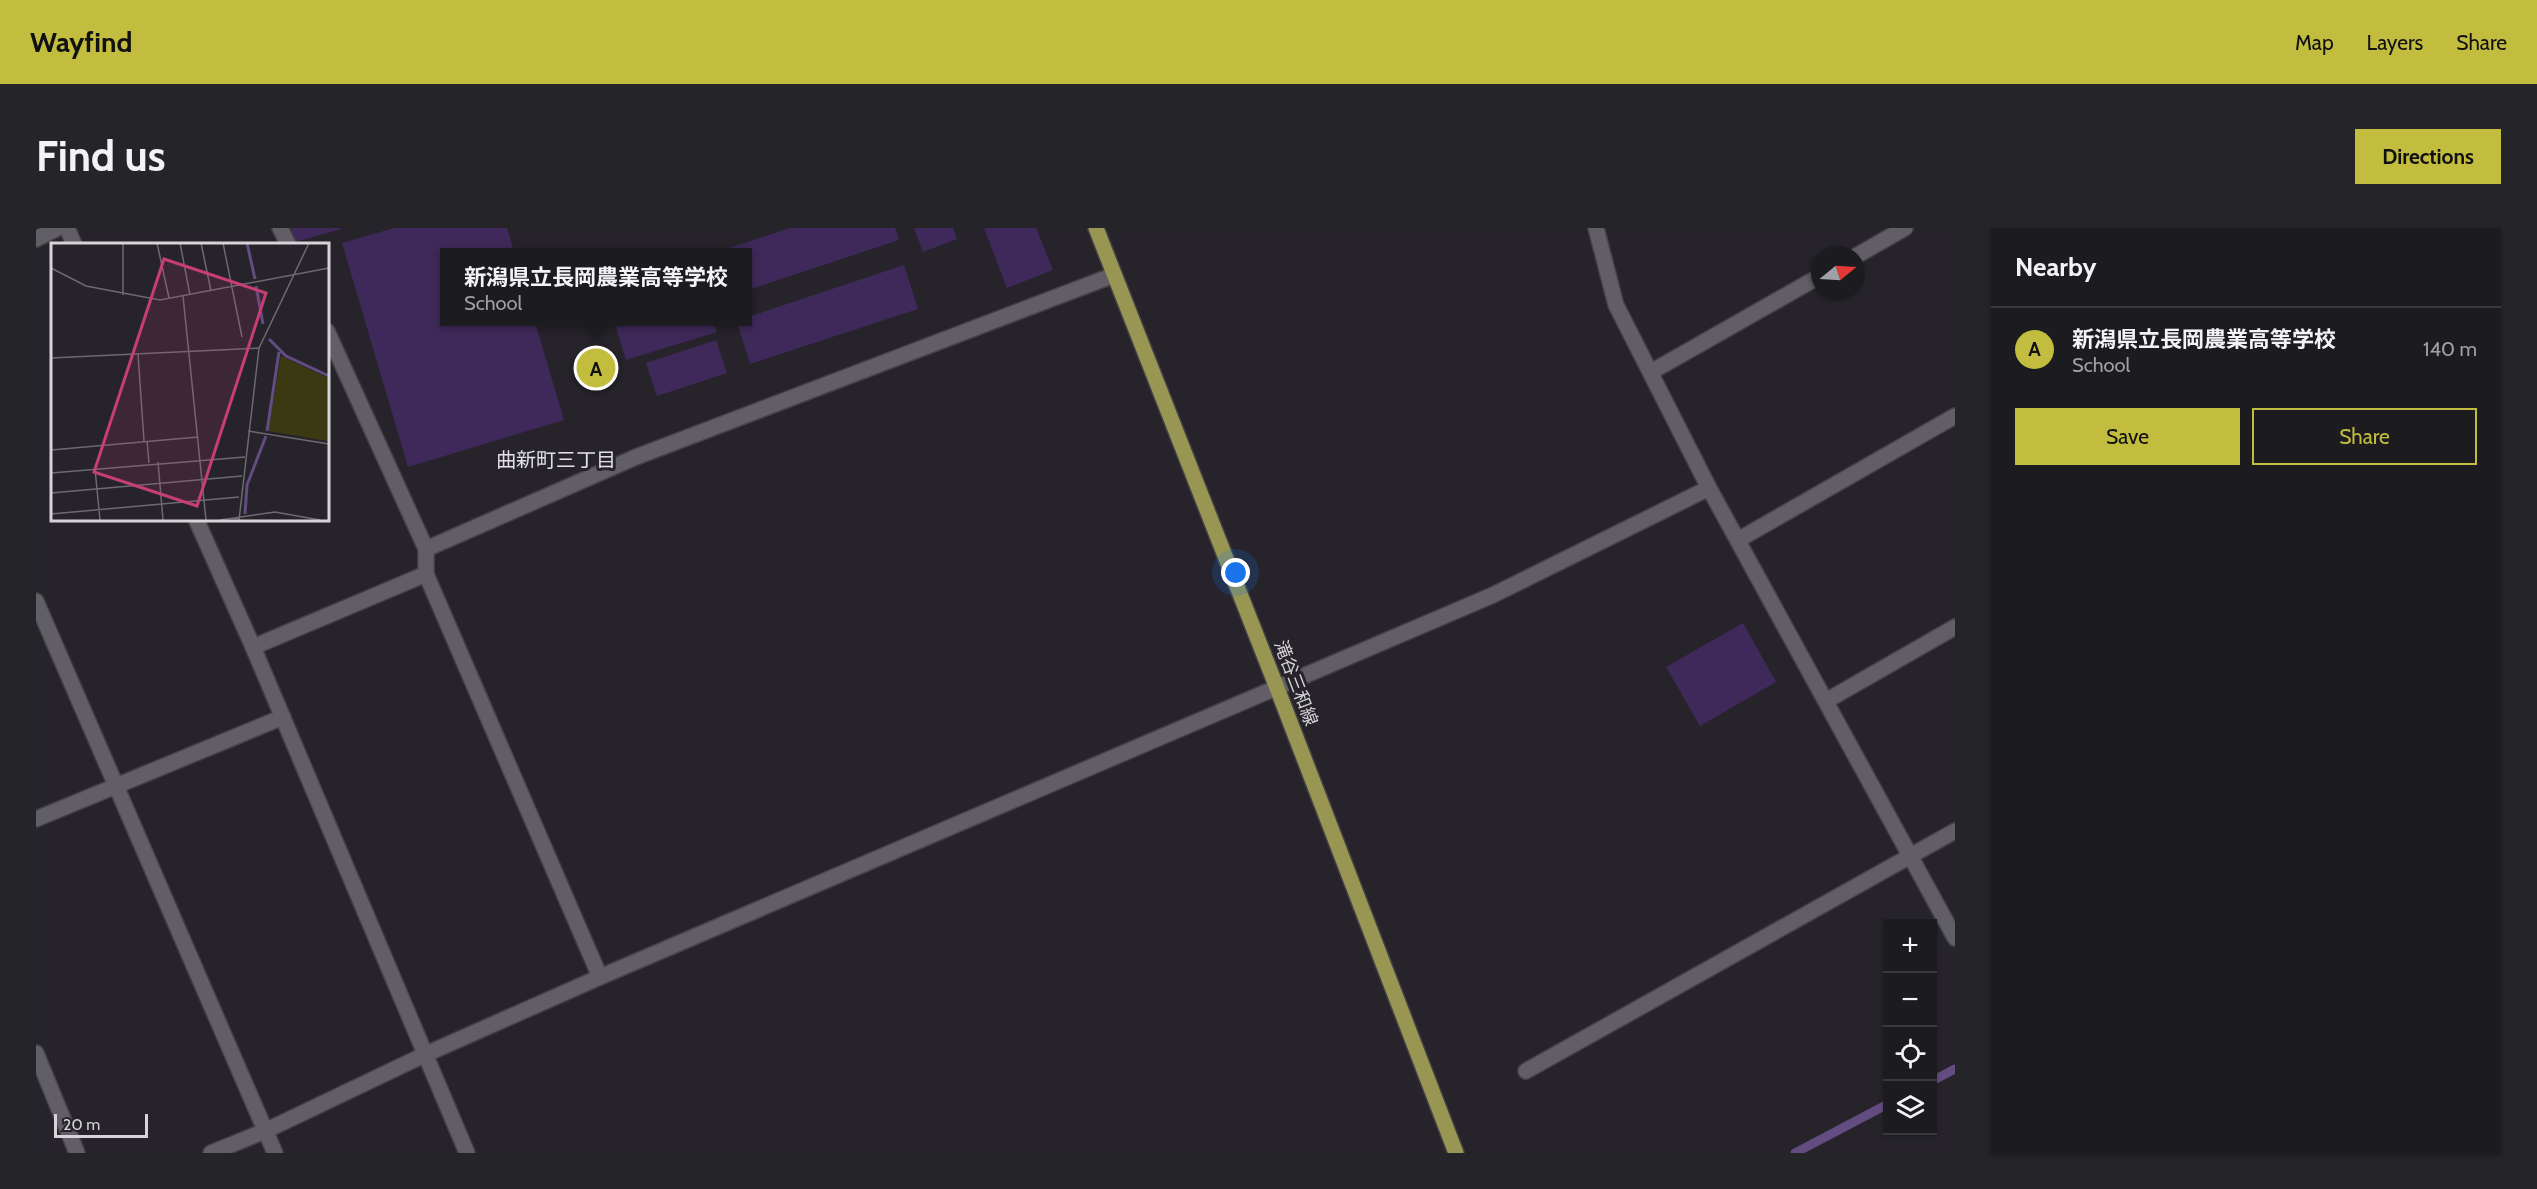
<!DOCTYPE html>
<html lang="en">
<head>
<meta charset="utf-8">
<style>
  body { margin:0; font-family:Cabin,"Noto Sans JP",sans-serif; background:#252429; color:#f1f3f6 }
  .controls { position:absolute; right:18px; bottom:18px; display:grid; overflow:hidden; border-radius:0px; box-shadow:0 2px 4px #0004 }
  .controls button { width:54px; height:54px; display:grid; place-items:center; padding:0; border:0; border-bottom:2px solid #3a393e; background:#1c1b20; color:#f1f3f6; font:30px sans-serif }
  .compass { position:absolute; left:1775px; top:18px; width:54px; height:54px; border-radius:50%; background:#1c1b20; box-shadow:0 2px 4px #0004; rotate:72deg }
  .scale { position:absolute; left:18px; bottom:15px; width:94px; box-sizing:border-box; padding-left:6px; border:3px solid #d6d4d8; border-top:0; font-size:16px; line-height:21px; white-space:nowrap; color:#d6d4d8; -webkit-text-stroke:4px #26242a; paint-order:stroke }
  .you { position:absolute; left:1200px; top:345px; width:21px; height:21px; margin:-15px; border:4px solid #fff; border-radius:50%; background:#1a73e8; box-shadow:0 0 0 9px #1a73e833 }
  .badge { display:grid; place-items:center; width:39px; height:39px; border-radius:50%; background:#c3bd3f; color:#111; font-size:20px; font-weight:700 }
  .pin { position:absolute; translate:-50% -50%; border:3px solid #fff; box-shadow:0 2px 6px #0006 }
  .popup { position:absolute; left:404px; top:20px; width:312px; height:78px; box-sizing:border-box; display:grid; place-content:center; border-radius:0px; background:#1c1b20; filter:drop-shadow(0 2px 4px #0005); font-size:20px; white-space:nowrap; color:#a0a1a5 }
  .popup b { font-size:22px; color:#f1f3f6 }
  .popup::after { content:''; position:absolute; left:50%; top:100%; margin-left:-12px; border:12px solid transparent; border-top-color:#1c1b20 }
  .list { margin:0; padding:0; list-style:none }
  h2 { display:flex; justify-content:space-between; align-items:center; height:78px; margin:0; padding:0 24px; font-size:26px }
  h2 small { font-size:20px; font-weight:400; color:#a0a1a5 }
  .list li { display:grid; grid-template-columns:39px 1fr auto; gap:18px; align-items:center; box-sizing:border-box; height:84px; padding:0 24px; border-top:2px solid #3a393e }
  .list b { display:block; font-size:22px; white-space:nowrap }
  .list p { margin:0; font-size:20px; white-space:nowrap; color:#a0a1a5 }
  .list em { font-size:20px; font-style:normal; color:#a0a1a5 }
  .actions { display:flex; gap:12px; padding:18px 24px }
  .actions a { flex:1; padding:14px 0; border:2px solid #c3bd3f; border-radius:0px; text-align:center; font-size:21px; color:#c3bd3f }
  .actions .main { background:#c3bd3f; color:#111 }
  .icon { flex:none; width:33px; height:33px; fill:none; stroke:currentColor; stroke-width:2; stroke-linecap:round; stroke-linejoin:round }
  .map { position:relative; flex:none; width:1919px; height:925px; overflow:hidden; border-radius:0px }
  header { display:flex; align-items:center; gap:36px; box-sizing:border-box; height:84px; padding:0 30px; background:#c3bd3f; color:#111 }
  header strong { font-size:28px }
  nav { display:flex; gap:33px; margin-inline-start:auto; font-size:21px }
  .intro { display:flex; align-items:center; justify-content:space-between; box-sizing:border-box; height:144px; padding:0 36px }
  h1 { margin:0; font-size:42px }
  .button { padding:15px 27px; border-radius:0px; background:#c3bd3f; color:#111; font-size:21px; font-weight:700 }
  main { display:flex; gap:36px; padding:0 36px }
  aside { flex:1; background:#1c1b20; border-radius:0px; box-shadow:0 2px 4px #0004 }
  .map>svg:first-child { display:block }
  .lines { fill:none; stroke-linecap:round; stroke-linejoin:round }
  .stream { stroke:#634c80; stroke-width:9 }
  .building { fill:#3f295a }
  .minor-casing { stroke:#434146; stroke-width:18 }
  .major-casing { stroke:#434146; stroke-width:18 }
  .minor { stroke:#615e65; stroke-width:15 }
  .major { stroke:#999553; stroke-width:15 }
  .labels { text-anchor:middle; stroke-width:6; stroke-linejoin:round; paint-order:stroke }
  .street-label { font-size:18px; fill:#d6d4d8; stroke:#26242a }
  .neighbourhood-label { font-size:20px; fill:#e3e0e8; stroke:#26242a }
  .inset-river { fill:none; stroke:#634c80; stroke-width:3 }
  .inset-road { fill:none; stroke:#6c6a70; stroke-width:1.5 }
  .view { fill:#c63e74; fill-opacity:0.15; stroke:#c63e74; stroke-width:3 }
  .inset-edge { fill:none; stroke:#d6d4d8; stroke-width:3 }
</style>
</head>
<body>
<header>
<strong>Wayfind</strong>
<nav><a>Map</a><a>Layers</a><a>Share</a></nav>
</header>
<div class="intro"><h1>Find us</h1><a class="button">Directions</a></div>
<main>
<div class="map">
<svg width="1919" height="925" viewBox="0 0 1919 925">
  <rect width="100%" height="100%" fill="#26242a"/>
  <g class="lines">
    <!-- stream -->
    <g class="stream">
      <path d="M1896,853l23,-12"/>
      <path d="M1759,925l93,-49"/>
    </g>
  </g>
  <!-- building -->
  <g class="building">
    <path d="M255,0h50v1l-46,13z"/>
    <path d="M358,0h113l7,24h-70v70h91l29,98 -156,47 -66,-224z"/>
    <path d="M754,0h105l4,12 -151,50v-38h-31z"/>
    <path d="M878,0h39l4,11 -34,13z"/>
    <path d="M948,0h52l17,42 -46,18z"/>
    <path d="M868,37l14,44 -168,55 -13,-42h11v-5z"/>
    <path d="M596,94h81l4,10 -91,28 -10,-33z"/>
    <path d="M680,112l11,33 -70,23 -11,-33z"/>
    <path d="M1707,395l33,59 -76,44 -34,-59z"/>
  </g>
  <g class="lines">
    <!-- minor casing -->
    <g class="minor-casing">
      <g id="minor">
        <path d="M31,0l7,16"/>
        <path d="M244,0l8,16"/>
        <path d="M1560,0l20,77 93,183 246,450"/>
        <path d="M0,11l22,-11"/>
        <path d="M1820,28l49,-28"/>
        <path d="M291,103l99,218v25l174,403"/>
        <path d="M1615,144l169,-96"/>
        <path d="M160,291l57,128 214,506"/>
        <path d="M1702,312l217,-124"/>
        <path d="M390,321l210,-92 478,-182"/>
        <path d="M0,373l239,552"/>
        <path d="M217,419l173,-73"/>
        <path d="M1790,473l129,-74"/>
        <path d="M0,591l247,-102"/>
        <path d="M0,825l41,100"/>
        <path d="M1490,843l429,-240"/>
        <path d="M175,925l54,-22 159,-76 176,-78 893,-382 216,-107"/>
      </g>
    </g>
    <!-- major casing -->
    <g class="major-casing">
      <path id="major" d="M1060,0l181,460 179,465"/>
    </g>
    <!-- minor -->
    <use href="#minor" class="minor"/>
    <!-- major -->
    <use href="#major" class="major"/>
  </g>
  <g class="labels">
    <!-- street labels -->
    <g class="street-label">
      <text transform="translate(1260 455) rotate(69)" y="6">滝谷三和線</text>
    </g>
    <!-- neighbourhood labels -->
    <g class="neighbourhood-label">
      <text x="520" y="239">曲新町三丁目</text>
    </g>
  </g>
  <!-- overview -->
  <g transform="translate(15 15)">
    <rect width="278" height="278" fill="#26242a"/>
    <path d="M230,113l47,22v63l-60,-10z" fill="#3b3911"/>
    <path class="inset-river" d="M196,0l8,36M205,43l7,38M218,96l17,17 43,20M216,188l12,-79M194,271l2,-29 19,-49"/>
    <path class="inset-road" d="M72,0v52M106,0l12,55M129,0l10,52M150,0l10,48M172,0l19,94M0,25l35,18 74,14 169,-32M132,53l23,224M0,107v29M87,111l6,87M0,115l208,-10 50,-105M197,188l81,13M96,198l2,22M0,207l147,-13M107,219l5,58M44,226l5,51M0,230l194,-16M0,250l191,-17M0,271l188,-17M169,277l55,-8 45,8M188,277l20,-172"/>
    <path class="view" d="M113,16l102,34 -69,213 -103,-34z"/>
    <rect width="278" height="278" class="inset-edge"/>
  </g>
</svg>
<div class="controls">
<button>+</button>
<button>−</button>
<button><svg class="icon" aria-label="locate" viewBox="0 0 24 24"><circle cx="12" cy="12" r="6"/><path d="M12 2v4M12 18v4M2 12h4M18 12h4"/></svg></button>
<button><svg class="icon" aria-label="layers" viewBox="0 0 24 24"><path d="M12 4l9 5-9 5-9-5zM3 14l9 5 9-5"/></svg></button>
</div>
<svg class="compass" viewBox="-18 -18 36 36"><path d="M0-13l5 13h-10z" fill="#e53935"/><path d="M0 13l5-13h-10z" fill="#a0a1a5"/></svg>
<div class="scale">20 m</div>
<div class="you"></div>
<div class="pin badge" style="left:560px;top:140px">A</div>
<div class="popup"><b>新潟県立長岡農業高等学校</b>School</div>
</div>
<aside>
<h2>Nearby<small></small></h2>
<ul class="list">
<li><span class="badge">A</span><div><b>新潟県立長岡農業高等学校</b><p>School</p></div><em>140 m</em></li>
</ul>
<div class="actions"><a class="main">Save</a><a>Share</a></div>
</aside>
</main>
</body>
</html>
